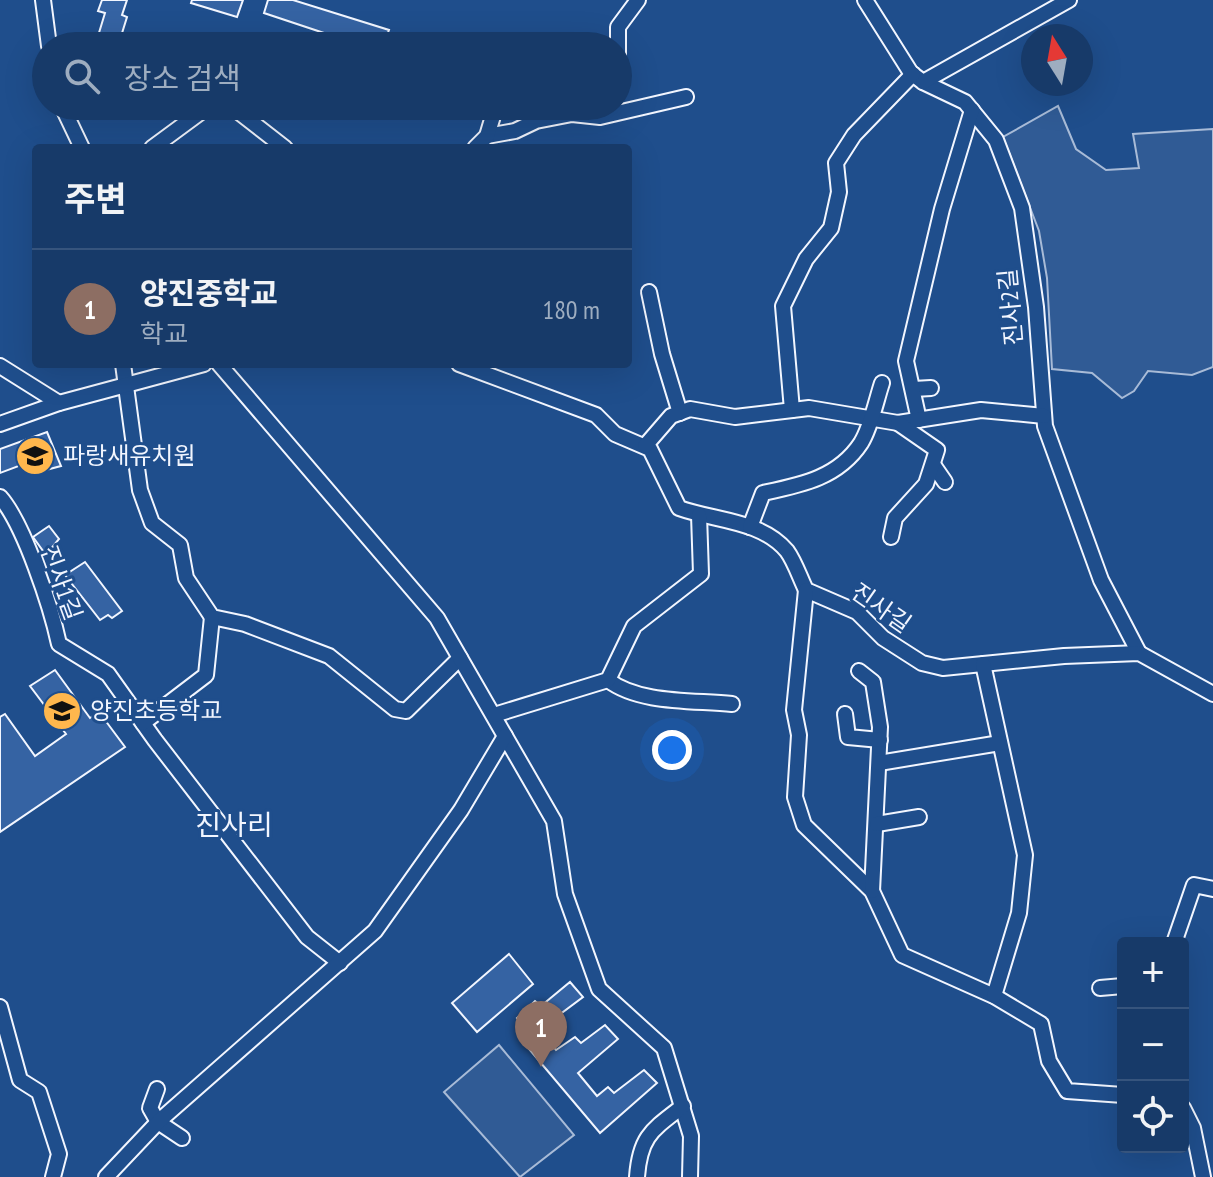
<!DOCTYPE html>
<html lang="ko">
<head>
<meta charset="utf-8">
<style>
  body { margin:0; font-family:"PT Sans Narrow","Noto Sans KR",sans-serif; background:#244571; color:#f1f3f6 }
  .controls { position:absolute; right:24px; bottom:24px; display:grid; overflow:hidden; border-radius:8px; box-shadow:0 8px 32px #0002 }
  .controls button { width:72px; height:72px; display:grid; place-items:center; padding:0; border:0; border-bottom:2px solid #36547d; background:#173a69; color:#f1f3f6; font:40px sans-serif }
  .compass { position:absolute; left:1021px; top:24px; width:72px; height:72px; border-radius:50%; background:#173a69; box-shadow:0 8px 32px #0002; rotate:349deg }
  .you { position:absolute; left:672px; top:750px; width:28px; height:28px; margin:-20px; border:6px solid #fff; border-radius:50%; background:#1a73e8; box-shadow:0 0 0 12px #1a73e833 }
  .badge { display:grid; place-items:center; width:52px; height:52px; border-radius:50%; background:#8abfa5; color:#fff; font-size:26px; font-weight:700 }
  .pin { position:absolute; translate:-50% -66px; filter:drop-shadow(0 2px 4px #0008) }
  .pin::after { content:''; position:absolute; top:42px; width:28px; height:24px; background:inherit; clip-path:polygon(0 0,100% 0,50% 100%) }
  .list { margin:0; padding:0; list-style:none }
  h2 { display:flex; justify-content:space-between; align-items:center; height:104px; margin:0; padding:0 32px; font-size:34px }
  h2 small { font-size:26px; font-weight:400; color:#9eadc0 }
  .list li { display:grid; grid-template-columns:52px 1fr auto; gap:24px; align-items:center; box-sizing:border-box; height:120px; padding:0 32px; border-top:2px solid #36547d }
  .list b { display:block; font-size:30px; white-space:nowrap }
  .list p { margin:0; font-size:26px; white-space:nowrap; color:#9eadc0 }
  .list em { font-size:26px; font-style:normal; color:#9eadc0 }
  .icon { flex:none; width:44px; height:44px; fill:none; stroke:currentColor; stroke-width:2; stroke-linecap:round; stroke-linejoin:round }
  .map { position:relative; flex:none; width:1213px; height:1177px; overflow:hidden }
  .search { position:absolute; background:#173a69; box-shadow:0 8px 32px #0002; left:32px; top:32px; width:600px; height:88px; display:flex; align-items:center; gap:20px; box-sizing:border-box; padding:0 28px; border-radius:44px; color:#9eadc0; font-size:30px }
  .panel { position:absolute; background:#173a69; box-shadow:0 8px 32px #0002; left:32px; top:144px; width:600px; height:224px; border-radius:8px }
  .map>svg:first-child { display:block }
  .built { fill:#305b95; stroke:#a8bbd7; stroke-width:2 }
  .building { fill:#3563a3; stroke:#f2f6ff; stroke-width:2 }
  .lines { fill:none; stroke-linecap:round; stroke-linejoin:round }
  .minor-casing { stroke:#f2f6ff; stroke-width:18 }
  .minor { stroke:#1f4e8c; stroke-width:14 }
  .labels { text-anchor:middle; stroke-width:6; stroke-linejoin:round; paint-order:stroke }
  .street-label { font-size:24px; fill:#f2f6ff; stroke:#1f4e8c }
  .poi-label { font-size:24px; fill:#f2f6ff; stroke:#1f4e8c; text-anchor:start }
  .quarter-label { font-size:28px; fill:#f2f6ff; stroke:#1f4e8c }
</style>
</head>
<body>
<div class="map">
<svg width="1213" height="1177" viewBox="0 0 1213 1177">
  <rect width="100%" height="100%" fill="#1f4e8c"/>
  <!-- built -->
  <g class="built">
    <path d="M1058,106l18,43 30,21 33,-2 -6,-34 80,-5v238l-21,8 -44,-4 -14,20 -12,7 -30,-25 -40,-4 -5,-91 -8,-47 -36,-94z"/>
    <path d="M499,1045l75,90 -54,42 -76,-85z"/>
  </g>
  <!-- building -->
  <g class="building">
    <path d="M102,0h25l-5,15 5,2 -9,29h-23l10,-33 -7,-2z"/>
    <path d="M192,0h51l-6,17 -46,-14z"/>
    <path d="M268,0h25l96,30 -6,16h-20l-99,-33z"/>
    <path d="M47,432l14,34 -19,5 -5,-12 -37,14v-24z"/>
    <path d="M49,526l10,13 -13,16 -13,-18z"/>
    <path d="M85,562l37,49 -10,7 -4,-3 -8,5 -35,-45z"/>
    <path d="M55,670l35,48 9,-6 26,35 -125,85v-115l5,-3 30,42 31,-22 -36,-48z"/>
    <path d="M509,954l24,30 -56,48 -25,-29z"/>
    <path d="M570,982l13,15 -44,33 17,20 19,-13 6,6 24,-18 13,14 -40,34 19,23 11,-9 6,6 30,-23 13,13 -57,50 -76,-90 7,-7 -14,-18 18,-17 6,5z"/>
  </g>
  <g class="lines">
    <!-- minor casing -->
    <g class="minor-casing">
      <g id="minor">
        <path d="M43,0l6,46"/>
        <path d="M865,0l46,73 12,9 42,20 31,38 26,68 14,99 9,119 56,154 38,73"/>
        <path d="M618,60v-33l20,-27"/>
        <path d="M923,82l146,-82"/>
        <path d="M62,106l20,42"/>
        <path d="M231,106l54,42"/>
        <path d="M487,136l28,-5 21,-10 36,-7 28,3 86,-20"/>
        <path d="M152,148l57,-42"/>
        <path d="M475,148l12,-12 9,-30"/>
        <path d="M649,292l13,62 18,59"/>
        <path d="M123,364l17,126 12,33 28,22 6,33 26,39 33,7 84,32 66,53 11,2 54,-53"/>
        <path d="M219,364l218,254 117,203 11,73 34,95 65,59 27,88 -1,41"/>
        <path d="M459,364l137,51 19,19 35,15 29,59c36,13 82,12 108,43 8,11 13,27 19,39l51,22 26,26 39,25 21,5 121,-12 75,-3 74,41"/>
        <path d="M0,366l59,37"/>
        <path d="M914,389l17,-1"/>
        <path d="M792,410l-9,-104 23,-47 25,-31 8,-36 -3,-29 18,-28 59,-61"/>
        <path d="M919,420l-13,-59 36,-152 30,-99"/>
        <path d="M0,424l59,-21 145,-39"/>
        <path d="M645,446l26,-30 19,-7 45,8 74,-9 89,15 83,-13 63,6"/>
        <path d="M934,466l11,16"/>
        <path d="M0,497c24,27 51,110 59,147l49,30 47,66 152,197 33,26"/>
        <path d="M750,527l13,-34c38,-8 75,-15 98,-50 10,-16 15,-42 21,-60"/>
        <path d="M891,537l4,-19 31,-34 11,-34 -39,-27"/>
        <path d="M806,590l-12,120 5,25 -4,62 9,28 68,66 30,64 92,41 47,28 8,37 18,30 56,4"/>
        <path d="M983,664l42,191 -6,58 -25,83"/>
        <path d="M859,671l14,11 7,45 -8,164"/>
        <path d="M608,680c31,24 86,20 124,24"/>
        <path d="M845,714l3,23 32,3"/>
        <path d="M494,715l114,-35 26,-54 67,-52 -2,-59"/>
        <path d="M143,723l63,-48 6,-58"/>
        <path d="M879,763l121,-20"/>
        <path d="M877,824l42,-7"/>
        <path d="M1174,943l20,-58 19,4"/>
        <path d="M1100,988l23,-2"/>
        <path d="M0,1007l20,73 19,12 20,62 -6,23"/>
        <path d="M157,1089l-7,19 8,14 24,16"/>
        <path d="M1183,1108l10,20 10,49"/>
        <path d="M106,1177l53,-56 216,-190 86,-121 44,-74"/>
        <path d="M637,1177c3,-41 15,-47 46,-71"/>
      </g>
    </g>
    <!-- minor -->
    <use href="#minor" class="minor"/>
  </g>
  <!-- icons -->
  <defs>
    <g id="school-disc" transform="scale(2)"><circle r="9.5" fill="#ffb74d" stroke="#1f4e8c"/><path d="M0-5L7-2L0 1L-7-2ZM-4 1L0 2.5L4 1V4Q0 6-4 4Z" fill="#111"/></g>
  </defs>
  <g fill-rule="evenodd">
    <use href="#school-disc" x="35" y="456"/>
    <use href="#school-disc" x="62" y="711"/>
  </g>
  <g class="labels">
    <!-- street labels -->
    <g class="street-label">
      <text transform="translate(1011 307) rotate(-95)" y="8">진사2길</text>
      <text transform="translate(61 583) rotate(70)" y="8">진사1길</text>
      <text transform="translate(881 608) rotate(35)" y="8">진사길</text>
    </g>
    <!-- poi labels -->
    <g class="poi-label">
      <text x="63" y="464">파랑새유치원</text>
      <text x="90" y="719">양진초등학교</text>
    </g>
    <!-- quarter labels -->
    <g class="quarter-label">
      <text x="234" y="835">진사리</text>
    </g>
  </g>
</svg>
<div class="controls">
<button>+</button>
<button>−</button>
<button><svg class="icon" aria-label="locate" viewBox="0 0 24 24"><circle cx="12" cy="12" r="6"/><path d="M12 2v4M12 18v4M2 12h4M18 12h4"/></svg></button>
</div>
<svg class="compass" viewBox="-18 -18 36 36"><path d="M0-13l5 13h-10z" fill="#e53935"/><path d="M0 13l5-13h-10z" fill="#9eadc0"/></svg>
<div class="you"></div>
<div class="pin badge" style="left:541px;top:1067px;background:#8d6e63">1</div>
<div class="search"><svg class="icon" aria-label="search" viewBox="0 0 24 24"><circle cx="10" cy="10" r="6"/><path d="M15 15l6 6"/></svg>장소 검색</div>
<section class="panel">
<h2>주변<small></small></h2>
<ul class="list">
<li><span class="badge" style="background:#8d6e63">1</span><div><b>양진중학교</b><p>학교</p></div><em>180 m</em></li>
</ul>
</section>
</div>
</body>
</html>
